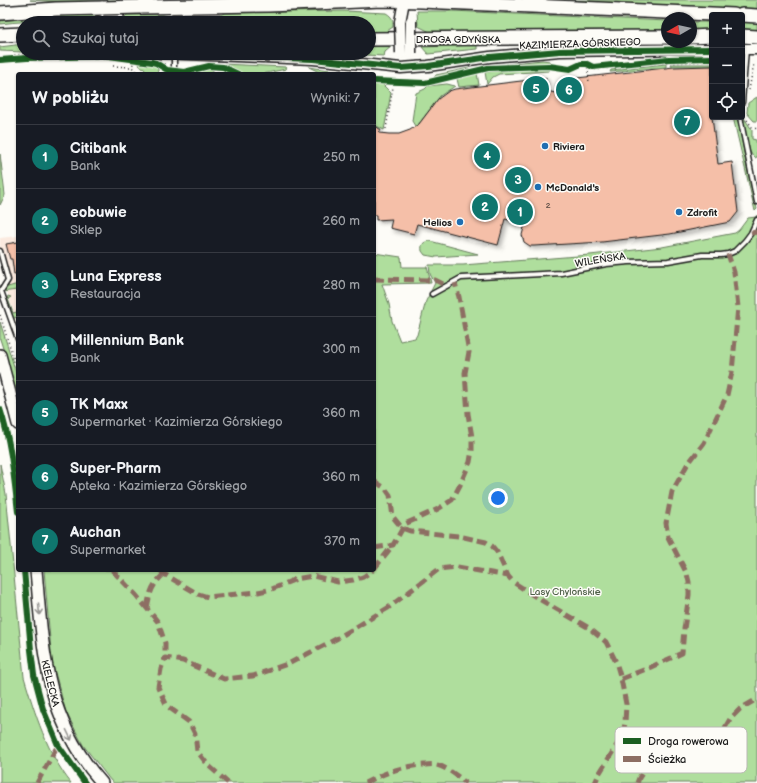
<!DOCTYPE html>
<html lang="pl">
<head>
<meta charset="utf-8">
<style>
  body { margin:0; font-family:"Balsamiq Sans",sans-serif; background:#242831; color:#f1f3f6 }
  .controls { position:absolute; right:12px; top:12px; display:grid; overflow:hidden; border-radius:4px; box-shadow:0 1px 3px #0004 }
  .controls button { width:36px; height:36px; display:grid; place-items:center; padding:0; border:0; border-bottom:1px solid #363941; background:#171b24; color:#f1f3f6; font:20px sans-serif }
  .compass { position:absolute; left:661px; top:12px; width:36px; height:36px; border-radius:50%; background:#171b24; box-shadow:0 1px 3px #0004; rotate:261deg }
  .you { position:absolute; left:498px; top:498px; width:14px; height:14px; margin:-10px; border:3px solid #fff; border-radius:50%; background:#1a73e8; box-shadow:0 0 0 6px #1a73e833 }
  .badge { display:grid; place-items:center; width:26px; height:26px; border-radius:50%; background:#0f766e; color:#fff; font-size:13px; font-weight:700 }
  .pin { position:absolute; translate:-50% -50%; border:2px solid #fff; box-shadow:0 1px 4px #0006 }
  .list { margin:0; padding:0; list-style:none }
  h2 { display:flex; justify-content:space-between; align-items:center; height:52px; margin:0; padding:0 16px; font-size:17px }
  h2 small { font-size:13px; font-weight:400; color:#9ea1a6 }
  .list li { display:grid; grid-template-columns:26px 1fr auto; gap:12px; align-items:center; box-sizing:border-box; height:64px; padding:0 16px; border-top:1px solid #363941 }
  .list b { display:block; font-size:15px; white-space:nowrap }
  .list p { margin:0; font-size:13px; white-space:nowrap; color:#9ea1a6 }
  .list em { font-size:13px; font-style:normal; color:#9ea1a6 }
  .icon { flex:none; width:22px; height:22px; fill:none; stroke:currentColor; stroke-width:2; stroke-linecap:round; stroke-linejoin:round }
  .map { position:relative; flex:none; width:757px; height:783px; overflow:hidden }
  .search { position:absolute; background:#171b24; box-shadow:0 1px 3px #0004; left:16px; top:16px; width:360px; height:44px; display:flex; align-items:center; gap:10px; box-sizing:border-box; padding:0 14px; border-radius:22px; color:#9ea1a6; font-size:15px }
  .panel { position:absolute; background:#171b24; box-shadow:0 1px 3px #0004; left:16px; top:72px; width:360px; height:500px; border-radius:4px }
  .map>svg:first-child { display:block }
  .built { fill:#fbeadf }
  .green { fill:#afde9d; stroke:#667d5c }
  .building { fill:#f5bfa8; stroke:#1c1c1c; filter:url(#shadow) }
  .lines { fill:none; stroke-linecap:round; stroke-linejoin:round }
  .service-casing { stroke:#1c1c1c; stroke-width:7 }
  .tertiary-casing { stroke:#1c1c1c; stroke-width:13 }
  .secondary-casing { stroke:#1c1c1c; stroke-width:14 }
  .primary-casing { stroke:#1c1c1c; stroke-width:16 }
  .path { stroke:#1c1c1c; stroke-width:1.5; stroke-dasharray:1 3; stroke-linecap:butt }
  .service { stroke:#fdfcf7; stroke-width:4 }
  .tertiary { stroke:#fdfcf7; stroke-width:10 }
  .secondary { stroke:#fdfcf7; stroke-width:11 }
  .primary { stroke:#fdfcf7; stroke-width:13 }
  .tertiary-bridge-casing { stroke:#1c1c1c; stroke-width:13; stroke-linecap:butt }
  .primary-bridge-casing { stroke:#1c1c1c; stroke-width:16; stroke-linecap:butt }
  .tertiary-bridge { stroke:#fdfcf7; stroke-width:10 }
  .primary-bridge { stroke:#fdfcf7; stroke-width:13 }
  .quiet { stroke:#8d6e63; stroke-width:5; stroke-dasharray:10 5; stroke-linecap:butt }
  .cycleway-casing { stroke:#fdfcf7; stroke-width:8 }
  .cycleway { stroke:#1b5e20; stroke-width:6 }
  .oneway { stroke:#989794 }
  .poi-dot { fill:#1f6fb2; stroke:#fdfcf7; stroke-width:1.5 }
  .labels { text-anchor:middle; stroke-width:3; stroke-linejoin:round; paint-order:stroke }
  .number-label { font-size:8px; fill:#52453f }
  .street-label { font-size:10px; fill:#1c1c1c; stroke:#fdfcf7 }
  .poi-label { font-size:10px; font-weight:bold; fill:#1c1c1c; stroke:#fdfcf7; text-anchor:start }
  .park-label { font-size:10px; fill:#4f6049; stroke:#fdfcf7 }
  .key { fill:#fdfcf7; stroke:#bab9b5; stroke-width:1 }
  .key-label { font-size:11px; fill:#1c1c1c }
</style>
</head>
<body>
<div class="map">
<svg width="757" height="783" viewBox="0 0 757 783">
  <defs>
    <filter id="shadow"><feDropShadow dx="3" dy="3" stdDeviation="2" flood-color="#0004"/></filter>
  </defs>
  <rect width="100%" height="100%" fill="#fdfcf7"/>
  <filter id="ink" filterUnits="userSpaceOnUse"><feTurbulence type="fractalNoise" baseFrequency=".025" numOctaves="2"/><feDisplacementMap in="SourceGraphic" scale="8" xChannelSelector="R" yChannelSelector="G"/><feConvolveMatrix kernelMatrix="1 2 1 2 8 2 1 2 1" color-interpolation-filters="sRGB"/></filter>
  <g filter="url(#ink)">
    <!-- built -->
    <path class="built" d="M18,236v91l-12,-39 2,-1 -8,-27v-22z"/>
    <!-- green -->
    <g class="green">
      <path d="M30,0h90l-59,2z"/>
      <path d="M531,0h226v11z"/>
      <path d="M344,11l42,2c7,4 7,7 7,14l-9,6h-15v-10h-251l9,-8h34l15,3h36l13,-5z"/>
      <path d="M417,11h35l215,10v11l-235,1 -14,-7z"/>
      <path d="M74,15h30c-34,8 -70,4 -104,9v-3l42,-4z"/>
      <rect x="691" y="22" width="21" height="10"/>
      <rect x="742" y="22" width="15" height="10"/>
      <path d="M23,44v8l-23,-1v-4z"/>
      <path d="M477,45v4l-49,5 -6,-7z"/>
      <path d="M369,46h23l-7,6 -1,4 -56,-3h41z"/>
      <path d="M542,60l8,1 1,3 -45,2v-2z"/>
      <path d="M141,62l15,3 2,2v4l-2,2h-6l-5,1c0,-10 -1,-4 -6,-9z"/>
      <path d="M222,64l64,3v2l-24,5h-18l-21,-9z"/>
      <path d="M666,64v3l-56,5 1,-2z"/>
      <path d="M671,64h41v2h-40z"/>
      <path d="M309,67l48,7h-34z"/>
      <path d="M469,68v2l-37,10 4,-5z"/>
      <path d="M547,68h3l-1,3 -50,3 -6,3 -6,7 -2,-12z"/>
      <path d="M207,69l6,1v4h-18l3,-4z"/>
      <path d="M477,73l2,12 -20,2 -2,-8z"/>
      <path d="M374,84h8l9,9 -7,37 -10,-5z"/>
      <path d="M447,84l8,2 -15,10 -22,29 -3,1 -3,-5 4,-28 9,-4 3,-3z"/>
      <path d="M757,97v24h-3l-7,-8 1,-10z"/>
      <path d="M733,117h5l8,46 11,46 -2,2z"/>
      <path d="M744,118l8,12v9l4,1 1,17 -2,1c-10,-8 -11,-28 -11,-40z"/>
      <path d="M0,154l5,41 -5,10z"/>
      <path d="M757,215v568h-643l-3,-2 -28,-36 -17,-33 -14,-50 -8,-92h330v-317l27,4 1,10h25l4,16 -49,1 7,20 3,17 8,20 15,-3 2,-3 9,-34 9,-18 -5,-9 -1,-9h34l127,-10 72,-8 73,-14 4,-3 9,-12 8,-1z"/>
      <path d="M430,241l48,13 -42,3 -11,-2 -3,-4c-1,-7 1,-9 8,-10z"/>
      <path d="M18,284v9l-1,-3 -15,2 6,-7v2z"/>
      <path d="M8,296l3,1 -3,2 5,14 4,-1 1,5 -4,1 -2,-2 -5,-16z"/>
      <path d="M0,322l18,57v12l-3,-5 -15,-47z"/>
      <path d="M0,464l6,30 18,183c11,37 23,76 47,106h-71z"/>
    </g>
    <!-- building -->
    <g class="building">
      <path d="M712,66v51l6,47 14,-2 6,50 -8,10 -60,12 -68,8 -68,4h-4l-6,-4 -2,-7 3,-11 -20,-5 -7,26 -81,-21 -3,10 -24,-6 2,-9 -16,1v-5h-2v-90l7,5 -2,3 10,1h10l11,-4 9,-6 19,-25 11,-8 6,-2 91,-11 -3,12 16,4 9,-11 9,-5 97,-11z"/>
      <path d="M18,242v31l-4,1 -2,-15h-2l-4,-15z"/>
    </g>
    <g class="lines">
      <!-- service casing -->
      <g class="service-casing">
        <g id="service">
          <path d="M174,74v-20"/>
          <path d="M742,102l4,-53"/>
          <path d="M740,117l17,85"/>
          <path d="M0,251l8,29 -7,11 17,48"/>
          <path d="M432,294l29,-16 100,-5 45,-9 23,-2 39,-1 34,-6h19l7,-1 7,-3 10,-10 6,-8 6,-13"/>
        </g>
      </g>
      <!-- tertiary casing -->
      <g class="tertiary-casing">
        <g id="tertiary">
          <path d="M400,22l4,-21"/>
          <path d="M742,49h15"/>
          <path d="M160,53l153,6 88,9 27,-2 62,-9 70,-6 152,-2"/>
        </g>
      </g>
      <!-- secondary casing -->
      <g class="secondary-casing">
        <g id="secondary">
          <path d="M0,355l18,69"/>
          <path d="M36,570c7,81 9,149 66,213"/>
        </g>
      </g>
      <!-- primary casing -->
      <g class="primary-casing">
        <g id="primary">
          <path d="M140,7l129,-2 113,-5 39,1 313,14"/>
          <path d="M0,13l56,-4 47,-1"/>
          <path d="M742,15l15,1"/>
          <path d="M101,23l16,-8"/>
          <path d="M0,35l23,-1"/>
          <path d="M742,36l15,1"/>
          <path d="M691,37l21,-1"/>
          <path d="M369,39l298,-2"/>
        </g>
      </g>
      <!-- path -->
      <g class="path">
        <path d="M83,53l39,1 30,4"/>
        <path d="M135,56l-3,11 6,7"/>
        <path d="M0,58h13l2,-3 22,-2h43"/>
        <path d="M587,60l2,23"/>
        <path d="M113,66l18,1"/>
        <path d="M587,68l8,2 53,-6 64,-3"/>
        <path d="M159,74l6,-8 -2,-5"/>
        <path d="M216,74l2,-9"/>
        <path d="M749,90l5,-27"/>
        <path d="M747,120l5,7 5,2"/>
        <path d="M386,129l7,-42"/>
        <path d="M18,305v-1"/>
        <path d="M0,315l18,58"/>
      </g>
      <!-- service -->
      <use href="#service" class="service"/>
      <!-- tertiary -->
      <use href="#tertiary" class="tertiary"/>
      <!-- secondary -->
      <use href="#secondary" class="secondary"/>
      <!-- primary -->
      <use href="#primary" class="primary"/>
      <!-- tertiary-bridge casing -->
      <g class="tertiary-bridge-casing">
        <g id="tertiary-bridge">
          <path d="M411,21v32"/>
          <path d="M400,22l1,31"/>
        </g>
      </g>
      <!-- primary-bridge casing -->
      <g class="primary-bridge-casing">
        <path id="primary-bridge" d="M103,8l37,-1"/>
      </g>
      <!-- tertiary-bridge -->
      <use href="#tertiary-bridge" class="tertiary-bridge"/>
      <!-- primary-bridge -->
      <use href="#primary-bridge" class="primary-bridge"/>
      <!-- quiet -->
      <g class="quiet">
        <path d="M751,233l6,-1"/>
        <path d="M374,279l61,1 12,6"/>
        <path d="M374,481l11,7 5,7 3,22 9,11 8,3 49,5 27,6 6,4 5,6 11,24 5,6 26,17 50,29 17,14 10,20 5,17 5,25 -1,19 -2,12 -24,39 -4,9"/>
        <path d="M374,548l19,-3 12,-21 33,-15 14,-9 8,-15 10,-23 2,-12v-13l-4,-23 -3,-41 4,-21 -10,-55 -4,-14"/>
        <path d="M374,569l19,-24"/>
        <path d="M112,570l24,25 22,27 7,21v15"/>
        <path d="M160,570l4,4 34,20 10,3 50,-5 14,-3 24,-10 17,-3 25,6 15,-2 10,-3 10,-7"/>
        <path d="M147,608c3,-16 5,-23 17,-34"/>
        <path d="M621,679l30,-12 31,-14 2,-24 5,-34v-13l-2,-8 -19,-37 -2,-14 6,-31 15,-27 17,-22 23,-48 5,-23 6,-65 -4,-35 -6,-18"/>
        <path d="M623,735l30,21 38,1 23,-15 8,-9 8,-14 10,-10 17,-10"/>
        <path d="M37,783l21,-38"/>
        <path d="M228,783l-20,-18 -11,-14 -2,-17 -6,-12 -22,-16 -9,-19 3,-18 4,-11 18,3 41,18 29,-3 37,-13 46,-24 52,-31 51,-39 18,-2 51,9"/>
        <path d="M365,783c19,-10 37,-17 59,-18 4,0 9,-1 13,0 11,3 20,11 29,18"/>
        <path d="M637,783l2,-5 14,-22"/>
      </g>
      <!-- cycleway casing -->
      <g class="cycleway-casing">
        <g id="cycleway">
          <path d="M160,53l153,6 88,9 27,-2 62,-9 70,-6 152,-2"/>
          <path d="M0,60l27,-2 82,-2 43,6 4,1 11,7 17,2 25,-6 14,1 15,7"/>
          <path d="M374,81l51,2 63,-15 61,-2 21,3 11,-5h6l6,3 76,-8 43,-1"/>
          <path d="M0,409c11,33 14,68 18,103"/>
          <path d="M24,570l7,80 3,25 9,34 15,36 27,38"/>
        </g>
      </g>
      <!-- cycleway -->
      <use href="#cycleway" class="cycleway"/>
    </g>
    <!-- one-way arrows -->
    <defs><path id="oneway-shaft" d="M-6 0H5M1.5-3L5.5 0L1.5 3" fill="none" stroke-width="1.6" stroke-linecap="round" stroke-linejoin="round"/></defs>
    <g class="oneway">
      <use href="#oneway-shaft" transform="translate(39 609) rotate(85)"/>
      <use href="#oneway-shaft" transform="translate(69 735) rotate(64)"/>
    </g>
  </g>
  <!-- markers -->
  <g class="poi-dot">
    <circle cx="545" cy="146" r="4"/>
    <circle cx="538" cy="187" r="4"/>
    <circle cx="679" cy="212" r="4"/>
    <circle cx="460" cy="222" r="4"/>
  </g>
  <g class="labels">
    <!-- number labels -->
    <g class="number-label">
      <text x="548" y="208">2</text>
    </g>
    <!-- street labels -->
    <g class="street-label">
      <text x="458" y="43">DROGA GDYŃSKA</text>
      <text transform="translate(580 43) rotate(-2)" y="4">KAZIMIERZA GÓRSKIEGO</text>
      <text transform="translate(600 259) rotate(-9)" y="4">WILEŃSKA</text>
      <text transform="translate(51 683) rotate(76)" y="4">KIELECKA</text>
    </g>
    <!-- poi labels -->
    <g class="poi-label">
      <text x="553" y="150">Riviera</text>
      <text x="546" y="191">McDonald's</text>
      <text x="687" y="216">Zdrofit</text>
      <text x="452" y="226" text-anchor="end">Helios</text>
    </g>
    <!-- park labels -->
    <g class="park-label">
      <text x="565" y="595">Lasy Chylońskie</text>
    </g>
  </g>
  <!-- legend -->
  <rect x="615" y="727" width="132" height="46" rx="6" class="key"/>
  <rect x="623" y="738" width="18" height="6" fill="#1b5e20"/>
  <rect x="623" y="756" width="18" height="6" fill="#8d6e63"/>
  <g class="key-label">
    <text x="648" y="745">Droga rowerowa</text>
    <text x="648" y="763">Ścieżka</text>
  </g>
</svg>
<div class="controls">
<button>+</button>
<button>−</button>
<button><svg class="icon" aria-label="locate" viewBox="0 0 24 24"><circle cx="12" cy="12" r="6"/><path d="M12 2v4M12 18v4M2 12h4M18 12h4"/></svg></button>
</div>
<svg class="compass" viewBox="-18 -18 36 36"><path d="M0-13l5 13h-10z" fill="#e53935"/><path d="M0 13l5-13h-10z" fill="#9ea1a6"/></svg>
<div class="you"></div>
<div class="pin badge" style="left:520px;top:212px">1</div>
<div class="pin badge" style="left:485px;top:207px">2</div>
<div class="pin badge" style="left:518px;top:180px">3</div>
<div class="pin badge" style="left:487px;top:156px">4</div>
<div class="pin badge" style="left:536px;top:89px">5</div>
<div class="pin badge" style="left:569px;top:90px">6</div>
<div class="pin badge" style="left:687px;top:122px">7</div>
<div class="search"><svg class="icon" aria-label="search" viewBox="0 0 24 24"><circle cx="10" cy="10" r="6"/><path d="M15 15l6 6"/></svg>Szukaj tutaj</div>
<section class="panel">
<h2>W pobliżu<small>Wyniki: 7</small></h2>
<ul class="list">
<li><span class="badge">1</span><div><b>Citibank</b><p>Bank</p></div><em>250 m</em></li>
<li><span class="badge">2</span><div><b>eobuwie</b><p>Sklep</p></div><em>260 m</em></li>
<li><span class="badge">3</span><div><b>Luna Express</b><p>Restauracja</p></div><em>280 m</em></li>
<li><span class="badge">4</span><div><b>Millennium Bank</b><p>Bank</p></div><em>300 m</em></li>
<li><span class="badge">5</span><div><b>TK Maxx</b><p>Supermarket · Kazimierza Górskiego</p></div><em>360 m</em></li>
<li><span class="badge">6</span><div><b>Super-Pharm</b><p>Apteka · Kazimierza Górskiego</p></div><em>360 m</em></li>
<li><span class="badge">7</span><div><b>Auchan</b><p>Supermarket</p></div><em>370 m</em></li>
</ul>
</section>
</div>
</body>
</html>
